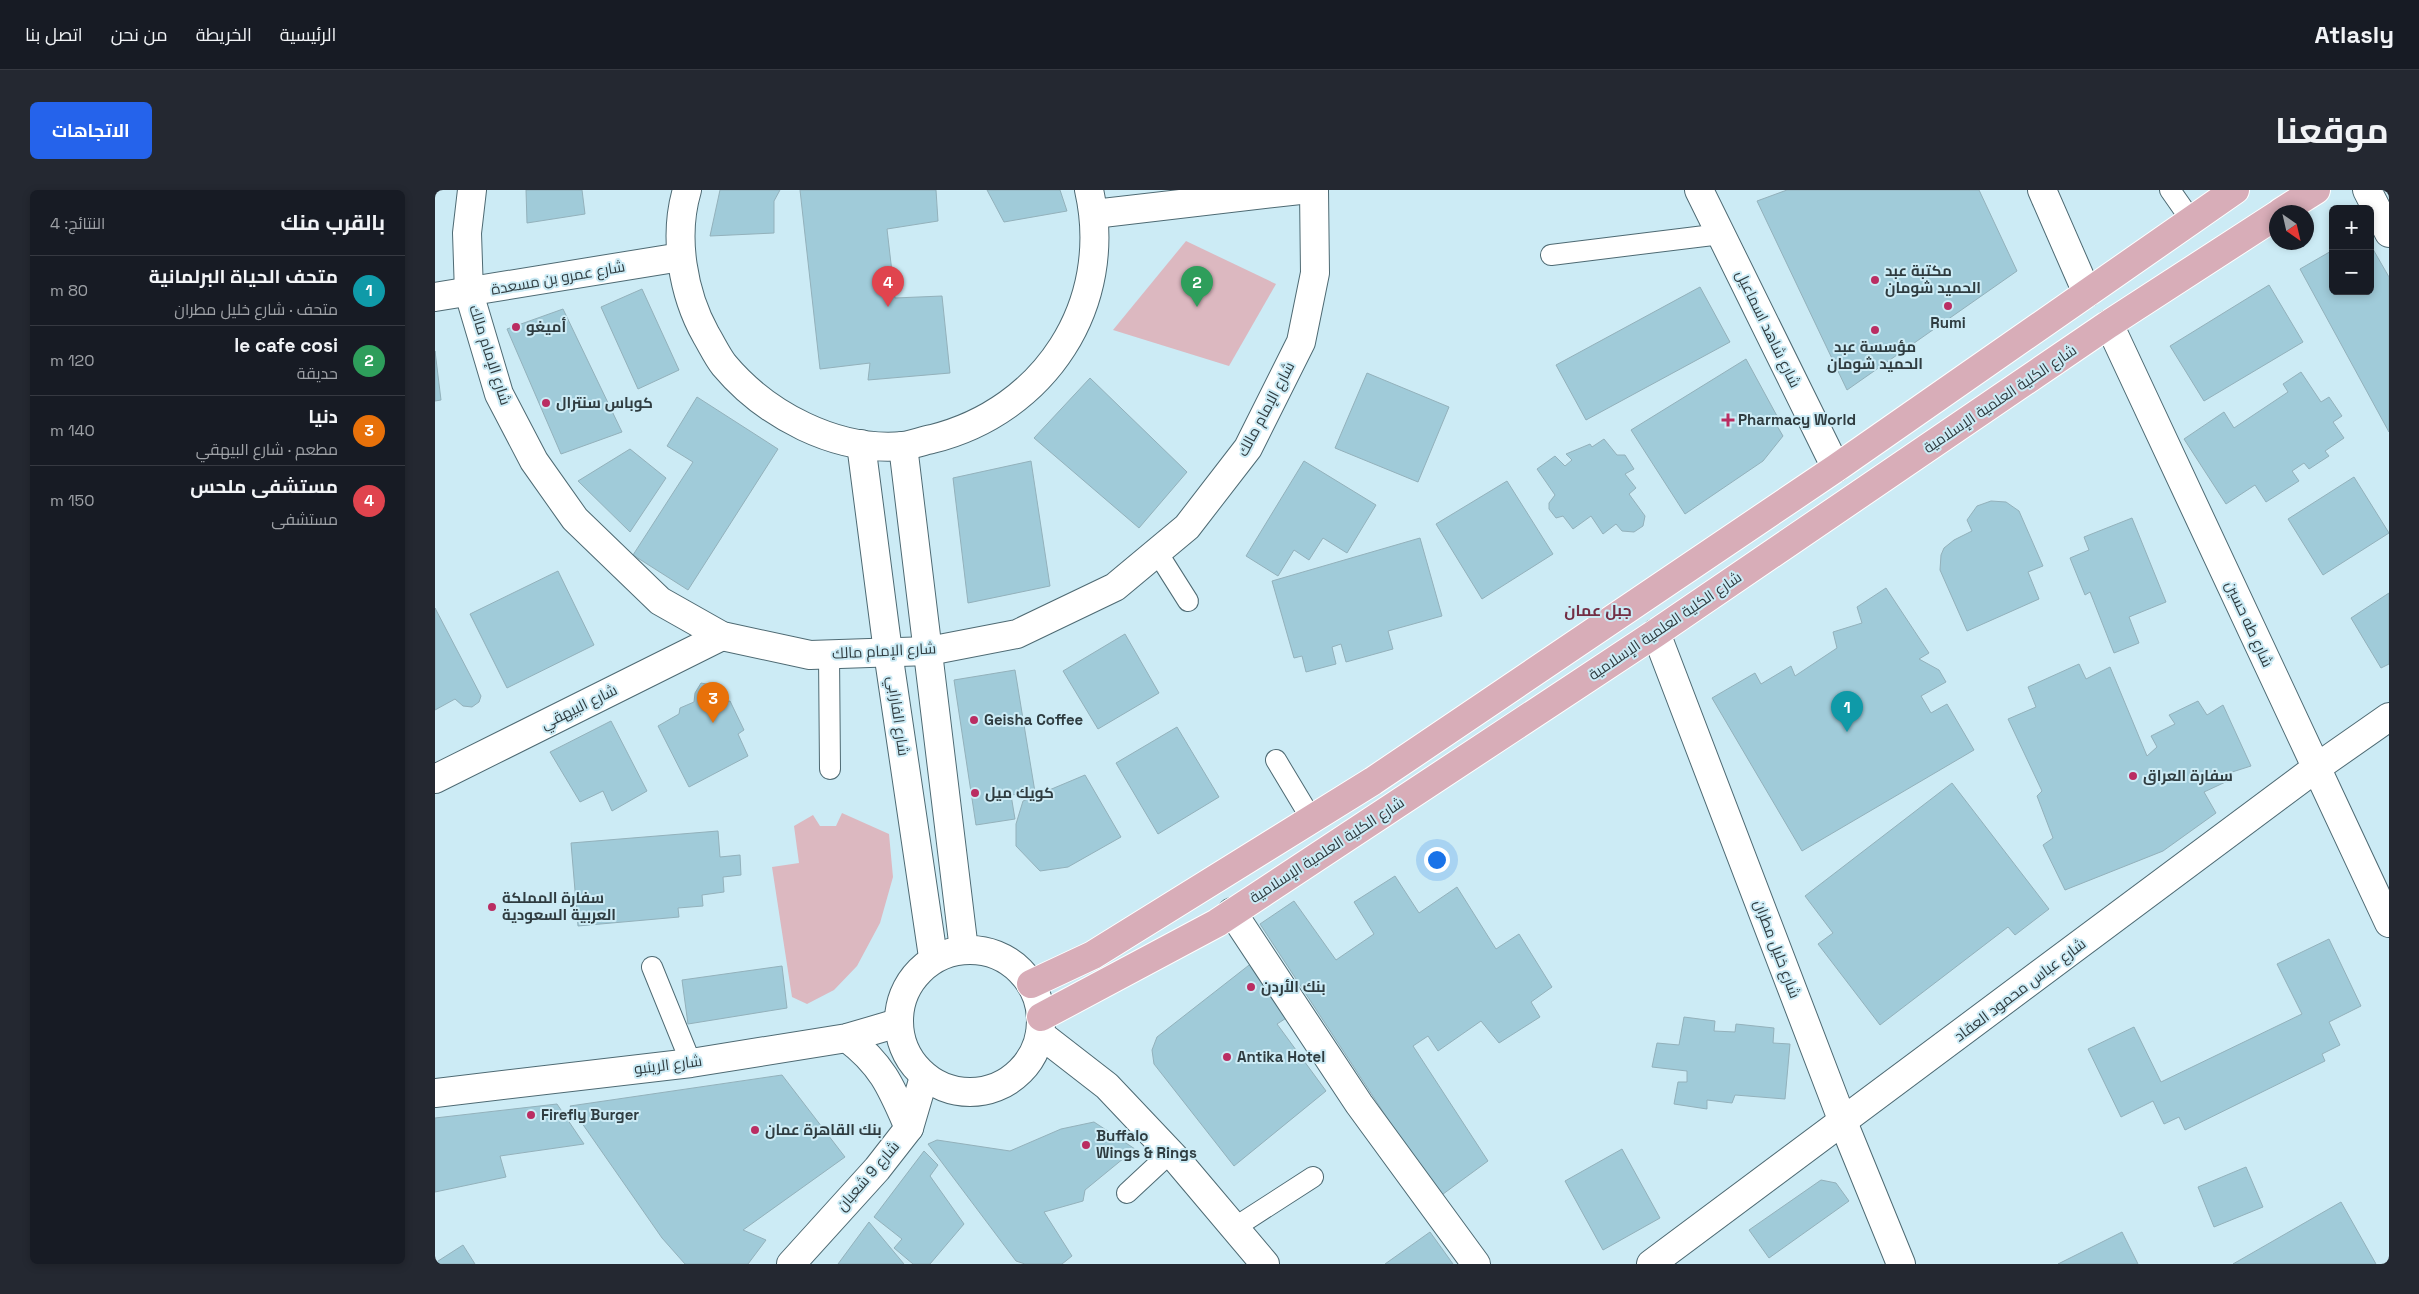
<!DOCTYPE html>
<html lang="ar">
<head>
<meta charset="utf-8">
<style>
  body { margin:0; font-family:"Space Grotesk",Cairo,sans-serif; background:#242831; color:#f1f3f6; direction:rtl }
  .controls { position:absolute; right:15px; top:15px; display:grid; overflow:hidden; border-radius:8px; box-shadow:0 2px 8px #0003 }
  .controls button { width:45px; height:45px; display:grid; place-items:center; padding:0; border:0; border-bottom:1px solid #363941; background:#171b24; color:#f1f3f6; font:25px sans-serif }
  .compass { position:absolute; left:1834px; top:15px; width:45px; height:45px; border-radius:50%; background:#171b24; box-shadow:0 2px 8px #0003; rotate:146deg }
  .you { position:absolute; left:1001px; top:669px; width:18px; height:18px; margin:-12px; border:4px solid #fff; border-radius:50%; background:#1a73e8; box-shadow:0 0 0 8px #1a73e833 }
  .badge { display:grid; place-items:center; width:32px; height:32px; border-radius:50%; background:#2563eb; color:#fff; font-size:16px; font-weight:700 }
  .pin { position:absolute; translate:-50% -41px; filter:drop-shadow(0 1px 2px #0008) }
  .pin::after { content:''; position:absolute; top:26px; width:18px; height:15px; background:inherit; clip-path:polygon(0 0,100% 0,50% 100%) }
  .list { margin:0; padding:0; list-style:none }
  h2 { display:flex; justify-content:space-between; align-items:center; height:65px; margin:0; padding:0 20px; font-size:21px }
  h2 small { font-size:16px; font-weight:400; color:#9ea1a6 }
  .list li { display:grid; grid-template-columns:32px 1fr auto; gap:15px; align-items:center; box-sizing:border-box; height:70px; padding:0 20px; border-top:1px solid #363941 }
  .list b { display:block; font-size:19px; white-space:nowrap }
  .list p { margin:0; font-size:16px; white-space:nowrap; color:#9ea1a6 }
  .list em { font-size:16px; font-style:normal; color:#9ea1a6 }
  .map { position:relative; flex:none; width:1954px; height:1074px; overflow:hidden; direction:ltr; border-radius:8px }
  header { display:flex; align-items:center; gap:30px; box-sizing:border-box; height:70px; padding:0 25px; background:#171b24; border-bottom:1px solid #363941 }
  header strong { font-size:24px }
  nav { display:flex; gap:28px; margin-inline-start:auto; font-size:18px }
  .intro { display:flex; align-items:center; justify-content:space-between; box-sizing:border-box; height:120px; padding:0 30px }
  h1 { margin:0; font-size:35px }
  .button { padding:12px 22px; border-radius:8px; background:#2563eb; color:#fff; font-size:18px; font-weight:700 }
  main { display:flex; gap:30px; padding:0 30px }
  aside { flex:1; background:#171b24; border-radius:8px; box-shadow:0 2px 8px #0003 }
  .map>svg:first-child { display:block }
  .green { fill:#dcb8c0 }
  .building { fill:#a0cbd9; stroke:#93b1bb }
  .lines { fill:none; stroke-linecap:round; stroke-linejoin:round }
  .lane-casing { stroke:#4e6a73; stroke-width:22 }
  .street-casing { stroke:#4e6a73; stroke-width:30 }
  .secondary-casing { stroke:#4e6a73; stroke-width:30 }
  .primary-casing { stroke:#fff; stroke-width:30 }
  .lane { stroke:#fff; stroke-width:20 }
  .street { stroke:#fff; stroke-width:28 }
  .secondary { stroke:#fff; stroke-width:28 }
  .primary { stroke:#d8adb8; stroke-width:28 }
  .poi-dot { fill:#ba2d62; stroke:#ccebf5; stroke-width:2 }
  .labels { text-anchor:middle; stroke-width:4; stroke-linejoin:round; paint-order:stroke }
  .poi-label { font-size:15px; font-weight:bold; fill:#2f3c40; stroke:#ccebf5; text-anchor:start }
  .street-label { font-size:15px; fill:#2f3c40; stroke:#ccebf5 }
  .neighbourhood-label { font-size:16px; font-weight:bold; fill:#732e44; stroke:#ccebf5 }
</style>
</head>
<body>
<header>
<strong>Atlasly</strong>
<nav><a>الرئيسية</a><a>الخريطة</a><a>من نحن</a><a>اتصل بنا</a></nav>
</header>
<div class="intro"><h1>موقعنا</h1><a class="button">الاتجاهات</a></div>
<main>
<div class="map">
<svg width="1954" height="1074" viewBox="0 0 1954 1074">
  <rect width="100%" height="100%" fill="#ccebf5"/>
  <!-- green -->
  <g class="green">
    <path d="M751,51l90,43 -47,82 -116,-36z"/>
    <path d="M407,623l47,21 4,43 -13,46 -23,43 -23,24 -27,14 -15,-7 -20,-130 27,-4 -5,-37 19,-11 7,11h16z"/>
  </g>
  <!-- building -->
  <g class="building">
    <path d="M91,0h56l3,24 -58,9z"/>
    <path d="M285,0h60l-6,11v32l-64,3z"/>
    <path d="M365,0h136l2,31 -51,8 8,69 47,-2 8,77 -82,7 2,-17 -50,6z"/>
    <path d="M552,0h73l7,21 -63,11z"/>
    <path d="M1352,0h192l38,81 -170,119 -90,-189z"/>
    <path d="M1935,54l19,33v155l-89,-163 33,-19v41h37z"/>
    <path d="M1834,95l34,57 -99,59 -34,-55z"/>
    <path d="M1265,97l30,55 -144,78 -30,-55z"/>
    <path d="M207,99l37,81 -41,19 -37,-82z"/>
    <path d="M128,119l59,123 -61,22 -54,-125z"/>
    <path d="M0,161l6,49 -6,1z"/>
    <path d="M1311,169l31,57 -4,3 10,17 -20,25 -78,53 -54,-84z"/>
    <path d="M1866,182l20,30 8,-5 13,19 -9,6 11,16 -19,13 4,5 -20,13 -5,-6 -12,8 7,10 -33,21 -11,-17 -29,19 -42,-65 40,-27 10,16 54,-36 -5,-8z"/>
    <path d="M932,183l82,34 -31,75 -83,-34z"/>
    <path d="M655,188l97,94 -48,56 -105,-90z"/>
    <path d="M262,207l81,52 -90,141 -55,-35 60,-93 -26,-16z"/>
    <path d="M1169,249l13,16h8l9,14 -9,5 11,14 -7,6 16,22 -2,10 -9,6 -12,-1 -6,-7 -13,10 -12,-18 -18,13 -10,-13 -7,2 -7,-9v-6l6,-8 -18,-26 18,-13 10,10 7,-6 -6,-6 24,-10 2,3z"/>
    <path d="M195,259l36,29 -36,54 -52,-51z"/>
    <path d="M596,271l19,125 -82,17 -15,-125z"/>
    <path d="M869,271l72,44 -29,48 -24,-15 -14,22 -15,-10 -16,26 -32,-20z"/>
    <path d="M1919,287l35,56 -66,42 -35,-56z"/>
    <path d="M1072,291l46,73 -71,45 -46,-75z"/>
    <path d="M1556,311l15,1 13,9 24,55 -15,6 11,27 -72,32 -27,-61 1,-15 3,-7 10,-8 18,-9 -5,-11 10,-14z"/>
    <path d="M1697,328l34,84 -37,15 10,26 -25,10 -24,-61 -5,3 -15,-37 19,-8 -5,-13z"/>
    <path d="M985,348l22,78 -54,15 5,18 -47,13 -5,-18 -9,3 4,17 -30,8 -4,-16 -8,2 -22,-77z"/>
    <path d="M123,381l36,74 -87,43 -37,-74z"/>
    <path d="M1451,398l43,65 -10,6 20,11 7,12 -25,14 10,17 16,-9 27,46 -172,101 -90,-153 43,-25 6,11 30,-18 4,10 42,-28 -4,-16 29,-9 -5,-16z"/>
    <path d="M1954,403v71l-8,4 -30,-50z"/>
    <path d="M0,418l46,88 -2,6 -7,5 -9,-1 -8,-7 -20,11z"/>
    <path d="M690,444l34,59 -61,36 -35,-58z"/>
    <path d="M1644,474l7,15 24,-12 37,89 10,-9 -6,-11 24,-12 -6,-9 29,-14 9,14 16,-10 28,61 -22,7 3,6 -28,13 12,21 -53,38 -98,39 -22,-45 10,-7 -16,-42 5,-5 -34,-72 28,-12 -8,-20z"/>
    <path d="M580,480l20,122 -24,3 4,24 -39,6 -22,-145z"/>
    <path d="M266,493l11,2 11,18 7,-2 14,29 -6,4 10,22 -59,31 -31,-61 21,-12 1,-6 14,-6 1,-9z"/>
    <path d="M176,531l36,70 -35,20 -9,-20 -23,11 -30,-50z"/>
    <path d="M742,537l42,70 -61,37 -42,-71z"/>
    <path d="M650,585l36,62 -53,30 -28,4 -24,-25v-22l7,-23z"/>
    <path d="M1517,593l97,126 -34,26 -7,-8 -128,98 -62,-81 15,-11 -28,-37z"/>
    <path d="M283,641l2,26 20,-2 1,20 -18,2 1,15 -22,3 1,11 -25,2 1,9 -101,9 -7,-83z"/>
    <path d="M960,686l24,37 38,-26 39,62 23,-15 33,53 -21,15 9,15 -41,26 -18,-22 -43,30 -10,-15 -15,10 75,115 -49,36 -179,-273 34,-23 42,59 38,-26 -20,-32z"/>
    <path d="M1894,749l32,67 -32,16 11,23 -18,9 3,7 -140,69 -6,-13 -15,7 -11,-23 -32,16 -33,-68 46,-22 27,55 141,-68 -25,-50z"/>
    <path d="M818,772l38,53 -14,9 49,67 -92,75 -80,-102 -2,-14 5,-13z"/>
    <path d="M347,776l5,42 -99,16 -6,-44z"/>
    <path d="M1249,827l31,4 -1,10 21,1 1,-8 38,4 -1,15 17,1 -5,55 -50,-4 -3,8 -25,-3v9l-33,-5 4,-22h9v-11l-35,-4 5,-24 22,2z"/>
    <path d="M347,885l63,82 -102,73 23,10 -18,24h-63l-23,-26 -92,-132z"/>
    <path d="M122,914l27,40 -84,12 6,21 -71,15v-74z"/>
    <path d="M659,932l41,27 -50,41 -2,11 -39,11 28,44 -10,8h-37l-9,-3 -88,-117 9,-4 73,11 51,-22z"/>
    <path d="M1187,959l38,69 -57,32 -38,-69z"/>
    <path d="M489,961l14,14 -8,11 34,48 -34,40h-17l-19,-16 8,-9 -28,-22z"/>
    <path d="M1811,977l17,40 -49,20 -16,-40z"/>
    <path d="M1386,990l15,3 13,18 -80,57 -20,-28z"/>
    <path d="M1906,1012l35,62h-143z"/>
    <path d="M434,1032l35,42h-66z"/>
    <path d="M995,1042l23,32h-68z"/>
    <path d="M1687,1042l16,32h-80z"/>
    <path d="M28,1055l12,19h-40v-1z"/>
  </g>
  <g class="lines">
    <!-- lane casing -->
    <g class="lane-casing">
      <g id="lane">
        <path d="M1735,0l21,30"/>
        <path d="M1116,65l170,-21"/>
        <path d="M722,362l31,49"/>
        <path d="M394,465l1,114"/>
        <path d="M841,570l36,60"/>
        <path d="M217,777l39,96"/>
        <path d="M692,1003l43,-40"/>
        <path d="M799,1038l79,-51"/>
      </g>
    </g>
    <!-- street casing -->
    <g class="street-casing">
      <g id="street">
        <path d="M37,0l-5,43 2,60 30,101 35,67 41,58 85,82 62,35 88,19 119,-4 88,-17 98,-47 72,-60 61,-79 53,-106 14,-69 -1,-83"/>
        <path d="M252,0c-14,47 -4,104 19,145 6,10 11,21 18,30 42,50 112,87 179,81 9,-1 19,-5 29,-7 113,-28 183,-135 157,-249"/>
        <path d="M1264,0l137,278"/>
        <path d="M1607,0l45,103"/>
        <path d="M1932,0l22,43"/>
        <path d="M659,24l206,-24"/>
        <path d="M0,107l246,-40"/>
        <path d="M1674,134l280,599"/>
        <path d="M426,254l27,208 45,305"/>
        <path d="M468,256l61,504"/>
        <path d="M1221,443l187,489 58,142"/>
        <path d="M0,589l287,-143"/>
        <path d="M797,722l127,192 117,160"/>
        <circle cx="535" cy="831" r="71"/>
        <path d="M605,844l67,52 71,75 87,103"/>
        <path d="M1216,1074l665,-496 73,-51"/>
      </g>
    </g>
    <!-- secondary casing -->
    <g class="secondary-casing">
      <g id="secondary">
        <path d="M412,848c36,27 45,51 62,90"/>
        <path d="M0,903l256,-30 156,-25 51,-15"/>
        <path d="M356,1074l86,-95 32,-41 15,-51"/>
      </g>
    </g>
    <!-- primary casing -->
    <g class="primary-casing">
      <g id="primary">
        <path d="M1846,22l35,-22"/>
        <path d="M596,794l62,-29 280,-174 463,-313 399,-278"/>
        <path d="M606,827l176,-94 439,-290 453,-309 168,-109"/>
      </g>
    </g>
    <!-- lane -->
    <use href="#lane" class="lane"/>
    <!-- street -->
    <use href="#street" class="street"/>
    <!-- secondary -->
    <use href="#secondary" class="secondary"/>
    <!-- primary -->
    <use href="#primary" class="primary"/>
  </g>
  <!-- markers -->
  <g class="poi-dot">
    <circle cx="1440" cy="90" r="5"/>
    <circle cx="1513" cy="116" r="5"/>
    <circle cx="81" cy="137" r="5"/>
    <circle cx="1440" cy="140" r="5"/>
    <circle cx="111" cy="213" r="5"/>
    <path d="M1290.5 222.5h5v5h5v5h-5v5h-5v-5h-5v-5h5z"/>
    <circle cx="539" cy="530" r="5"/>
    <circle cx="1698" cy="586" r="5"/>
    <circle cx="540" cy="603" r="5"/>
    <circle cx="57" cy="717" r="5"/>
    <circle cx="816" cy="797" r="5"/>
    <circle cx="792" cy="867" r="5"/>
    <circle cx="96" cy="925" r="5"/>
    <circle cx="320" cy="940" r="5"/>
    <circle cx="651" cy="955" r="5"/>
  </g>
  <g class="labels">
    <!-- poi labels -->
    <g class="poi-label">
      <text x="1450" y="86">مكتبة عبد<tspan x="1450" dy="17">الحميد شومان</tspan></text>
      <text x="1513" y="138" text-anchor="middle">Rumi</text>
      <text x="91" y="142">أميغو</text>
      <text x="1440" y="162" text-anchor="middle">مؤسسة عبد<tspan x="1440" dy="17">الحميد شومان</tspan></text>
      <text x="121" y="218">كوباس سنترال</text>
      <text x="1303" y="235">Pharmacy World</text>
      <text x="549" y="535">Geisha Coffee</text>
      <text x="1708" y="591">سفارة العراق</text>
      <text x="550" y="608">كويك ميل</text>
      <text x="67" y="713">سفارة المملكة<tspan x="67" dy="17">العربية السعودية</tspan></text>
      <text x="826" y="802">بنك الأردن</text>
      <text x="802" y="872">Antika Hotel</text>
      <text x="106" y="930">Firefly Burger</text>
      <text x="330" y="945">بنك القاهرة عمان</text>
      <text x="661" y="951">Buffalo<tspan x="661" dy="17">Wings &amp; Rings</tspan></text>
    </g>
    <!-- street labels -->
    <g class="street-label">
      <text transform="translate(123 88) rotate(-10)" y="5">شارع عمرو بن مسعدة</text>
      <text transform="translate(1333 139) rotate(64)" y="5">شارع شاهد اسماعيل</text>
      <text transform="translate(55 165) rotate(72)" y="5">شارع الإمام مالك</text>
      <text transform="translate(1565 209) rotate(-34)" y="5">شارع الكلية العلمية الإسلامية</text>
      <text transform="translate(831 219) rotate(-62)" y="5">شارع الإمام مالك</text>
      <text transform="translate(1814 434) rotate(65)" y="5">شارع طه حسين</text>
      <text transform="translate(1230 436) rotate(-34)" y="5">شارع الكلية العلمية الإسلامية</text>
      <text transform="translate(449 461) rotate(-3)" y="5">شارع الإمام مالك</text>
      <text transform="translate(144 517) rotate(-26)" y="5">شارع البيهقي</text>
      <text transform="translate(463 526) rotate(82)" y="5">شارع الفارابي</text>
      <text transform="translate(892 660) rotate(-33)" y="5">شارع الكلية العلمية الإسلامية</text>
      <text transform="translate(1342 759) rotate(69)" y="5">شارع خليل مطران</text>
      <text transform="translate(1585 800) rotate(-37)" y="5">شارع عباس محمود العقاد</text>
      <text transform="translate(233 875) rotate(-7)" y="5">شارع الرينبو</text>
      <text transform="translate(433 986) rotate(-49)" y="5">شارع 9 شعبان</text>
    </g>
    <!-- neighbourhood labels -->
    <g class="neighbourhood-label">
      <text x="1163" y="426">جبل عمان</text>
    </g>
  </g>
</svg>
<div class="controls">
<button>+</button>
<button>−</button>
</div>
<svg class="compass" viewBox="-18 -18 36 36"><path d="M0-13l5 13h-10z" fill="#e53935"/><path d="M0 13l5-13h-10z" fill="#9ea1a6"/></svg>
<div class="you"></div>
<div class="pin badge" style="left:1412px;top:542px;background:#0f9aa8">1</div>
<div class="pin badge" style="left:762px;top:117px;background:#2e9e5b">2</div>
<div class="pin badge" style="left:278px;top:533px;background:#e8710a">3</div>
<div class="pin badge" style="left:453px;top:117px;background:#e0444e">4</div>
</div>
<aside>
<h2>بالقرب منك<small>النتائج: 4</small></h2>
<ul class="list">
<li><span class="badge" style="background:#0f9aa8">1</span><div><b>متحف الحياة البرلمانية</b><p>متحف · شارع خليل مطران</p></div><em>80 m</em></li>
<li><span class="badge" style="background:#2e9e5b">2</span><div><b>le cafe cosi</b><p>حديقة</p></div><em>120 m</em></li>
<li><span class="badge" style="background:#e8710a">3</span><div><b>دنيا</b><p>مطعم · شارع البيهقي</p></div><em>140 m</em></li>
<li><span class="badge" style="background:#e0444e">4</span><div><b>مستشفى ملحس</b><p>مستشفى</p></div><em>150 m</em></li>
</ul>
</aside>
</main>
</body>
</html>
